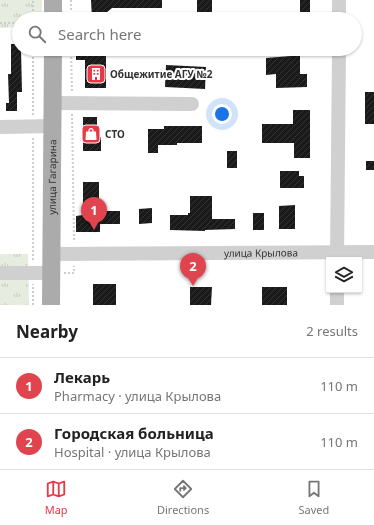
<!DOCTYPE html>
<html lang="en">
<head>
<meta charset="utf-8">
<style>
  body { margin:0; font-family:"Noto Sans",sans-serif; background:#f2f2f2; color:#222 }
  .controls { position:absolute; right:12px; bottom:12px; display:grid; overflow:hidden; border-radius:0px; box-shadow:0 1px 3px #0004 }
  .controls button { width:36px; height:36px; display:grid; place-items:center; padding:0; border:0; border-bottom:1px solid #e0e0e0; background:#fff; color:#222; font:20px sans-serif }
  .you { position:absolute; left:222px; top:114px; width:14px; height:14px; margin:-10px; border:3px solid #fff; border-radius:50%; background:#1a73e8; box-shadow:0 0 0 6px #1a73e833 }
  .badge { display:grid; place-items:center; width:26px; height:26px; border-radius:50%; background:#e63946; color:#fff; font-size:13px; font-weight:700 }
  .pin { position:absolute; translate:-50% -33px; filter:drop-shadow(0 1px 2px #0008) }
  .pin::after { content:''; position:absolute; top:21px; width:14px; height:12px; background:inherit; clip-path:polygon(0 0,100% 0,50% 100%) }
  .list { margin:0; padding:0; list-style:none }
  h2 { display:flex; justify-content:space-between; align-items:center; height:52px; margin:0; padding:0 16px; font-size:17px }
  h2 small { font-size:13px; font-weight:400; color:#767676 }
  .list li { display:grid; grid-template-columns:26px 1fr auto; gap:12px; align-items:center; box-sizing:border-box; height:56px; padding:0 16px; border-top:1px solid #e0e0e0 }
  .list b { display:block; font-size:15px; white-space:nowrap }
  .list p { margin:0; font-size:13px; white-space:nowrap; color:#767676 }
  .list em { font-size:13px; font-style:normal; color:#767676 }
  .icon { flex:none; width:22px; height:22px; fill:none; stroke:currentColor; stroke-width:2; stroke-linecap:round; stroke-linejoin:round }
  .map { position:relative; flex:none; width:374px; height:305px; overflow:hidden }
  .search { position:absolute; background:#fff; box-shadow:0 1px 3px #0004; left:12px; right:12px; top:12px; height:44px; display:flex; align-items:center; gap:10px; box-sizing:border-box; padding:0 14px; border-radius:22px; color:#767676; font-size:15px }
  .sheet { height:164px; background:#fff }
  nav { display:flex; justify-content:space-around; align-items:center; box-sizing:border-box; height:56px; border-top:1px solid #e0e0e0; background:#fff; font-size:11px; color:#767676 }
  nav a { display:grid; justify-items:center; gap:2px }
  nav .on { color:#e63946 }
  .map>svg:first-child { display:block }
  .park { fill:url(#park-tufts) }
  .building { fill:url(#building-hatch) }
  .lines { fill:none; stroke-linecap:round; stroke-linejoin:round }
  .path { stroke:#cdcdcd; stroke-width:2; stroke-dasharray:2 2; stroke-linecap:butt }
  .minor { stroke:#d0d0d0; stroke-width:14 }
  .major { stroke:#ababab; stroke-width:18 }
  .labels { text-anchor:middle; stroke-width:4; stroke-linejoin:round; paint-order:stroke }
  .poi-label { font-size:10px; font-weight:bold; fill:#333; stroke:#fff; text-anchor:start }
  .street-label { font-size:10px; fill:#333; stroke:#fff }
</style>
</head>
<body>
<div class="map">
<svg width="374" height="305" viewBox="0 0 374 305">
  <defs>
    <pattern id="park-tufts" width="24" height="20" patternUnits="userSpaceOnUse"><rect width="24" height="20" fill="#e6ecdf"/><path d="M3 7l-1-3M5 7V3M7 7l1-3M15 17l-1-3M17 17v-4M19 17l1-3" fill="none" stroke="#c6cbc0"/></pattern>
    <pattern id="building-hatch" width="6" height="6" patternUnits="userSpaceOnUse"><rect width="6" height="6" fill="#1a1a1a"/><path d="M-1 1l2-2M0 6l6-6M5 7l2-2" fill="none" stroke="#333"/></pattern>
  </defs>
  <rect width="100%" height="100%" fill="#fff"/>
  <!-- park -->
  <g class="park">
    <path d="M0,0h42v19h-23v8l-19,1z"/>
    <path d="M0,254h28l1,51h-29z"/>
  </g>
  <!-- building -->
  <g class="building">
    <path d="M91,0h71v8h-50l-6,5v6h-14z"/>
    <rect x="197" y="0" width="15" height="19"/>
    <rect x="300" y="0" width="10" height="19"/>
    <path d="M11,44h8v5h2l1,43h-5v19h-11v-8h3l-1,-29h3z"/>
    <path d="M76,49h30v39h-21v-28h-9z"/>
    <path d="M291,49h9v25h7v13l-31,1v-14l-10,1v-17l25,-2z"/>
    <path d="M166,65l40,2 -1,22 -40,-2z"/>
    <rect x="365" y="92" width="9" height="32"/>
    <path d="M293,110h17v48h-16v-15h-32v-19h31z"/>
    <path d="M83,117h14v21l4,-1v14h-18z"/>
    <path d="M164,126h38v17h-25v2h-19v8h-10v-24h16z"/>
    <rect x="227" y="151" width="10" height="17"/>
    <rect x="366" y="161" width="8" height="9"/>
    <path d="M280,171h19v5h5v12h-24z"/>
    <path d="M83,182h16v29h21v13h-20v8h-24v-16l7,-1z"/>
    <path d="M190,196h22v23h23v10l-30,1v1l-35,-1v-15h18v-2h2z"/>
    <path d="M295,205v24h-16v-23z"/>
    <path d="M152,208v15l-13,1v-15z"/>
    <rect x="253" y="213" width="11" height="17"/>
    <rect x="93" y="284" width="23" height="21"/>
    <path d="M190,287h22l-1,18h-21z"/>
    <rect x="262" y="287" width="25" height="18"/>
  </g>
  <g class="lines">
    <!-- path -->
    <g class="path">
      <path d="M71,0v19"/>
      <path d="M33,19v-19"/>
      <path d="M0,23h19"/>
      <path d="M33,49v67"/>
      <path d="M71,49l1,43"/>
      <path d="M72,114l2,128"/>
      <path d="M33,138v124"/>
      <path d="M64,273h10v-7"/>
      <path d="M33,305v-21"/>
    </g>
    <!-- minor -->
    <g class="minor">
      <path d="M339,19v-19"/>
      <path d="M53,103l139,1"/>
      <path d="M0,127l53,-1"/>
      <path id="s1" d="M52,254l322,-2"/>
      <path d="M337,260l2,-211"/>
      <path d="M0,273h51"/>
      <path d="M337,290v15"/>
    </g>
    <!-- major -->
    <g class="major">
      <path d="M53,0v19"/>
      <path id="s2" d="M51,305l2,-256"/>
    </g>
  </g>
  <!-- icons -->
  <defs>
    <g id="building-square" transform="scale(1)"><rect x="-9" y="-9" width="18" height="18" rx="4" fill="#e63946" stroke="#fff"/><path d="M-4-6H4V6H1V3H-1V6H-4ZM-2.5-4.3h1.7v1.8h-1.7ZM.8-4.3h1.7v1.8H.8ZM-2.5-1h1.7V.8h-1.7ZM.8-1h1.7V.8H.8Z" fill="#fff"/></g>
    <g id="shop-square" transform="scale(1)"><rect x="-9" y="-9" width="18" height="18" rx="4" fill="#e63946" stroke="#fff"/><path d="M-5-2.5h2.3a2.7 3.5 0 0 1 5.4 0H5L5.5 6h-11ZM-1.5-2.5h3a1.5 2.3 0 0 0-3 0Z" fill="#fff"/></g>
  </defs>
  <g fill-rule="evenodd">
    <use href="#building-square" x="96" y="74"/>
    <use href="#shop-square" x="91" y="134"/>
  </g>
  <g class="labels">
    <!-- poi labels -->
    <g class="poi-label">
      <text x="110" y="78">Общежитие АГУ №2</text>
      <text x="105" y="138">СТО</text>
    </g>
    <!-- street labels -->
    <g class="street-label">
      <text dy="4" stroke="none"><textPath href="#s2" startOffset="128">улица Гагарина</textPath></text>
      <text dy="4" stroke="none"><textPath href="#s1" startOffset="209">улица Крылова</textPath></text>
    </g>
  </g>
</svg>
<div class="controls">
<button><svg class="icon" aria-label="layers" viewBox="0 0 24 24"><path d="M12 4l9 5-9 5-9-5zM3 14l9 5 9-5"/></svg></button>
</div>
<div class="you"></div>
<div class="pin badge" style="left:94px;top:230px;background:#e0444e">1</div>
<div class="pin badge" style="left:193px;top:286px;background:#e0444e">2</div>
<div class="search"><svg class="icon" aria-label="search" viewBox="0 0 24 24"><circle cx="10" cy="10" r="6"/><path d="M15 15l6 6"/></svg>Search here</div>
</div>
<section class="sheet">
<h2>Nearby<small>2 results</small></h2>
<ul class="list">
<li><span class="badge" style="background:#e0444e">1</span><div><b>Лекарь</b><p>Pharmacy · улица Крылова</p></div><em>110 m</em></li>
<li><span class="badge" style="background:#e0444e">2</span><div><b>Городская больница</b><p>Hospital · улица Крылова</p></div><em>110 m</em></li>
</ul>
</section>
<nav>
<a class="on"><svg class="icon" aria-label="map" viewBox="0 0 24 24"><path d="M3 6l6-2 6 2 6-2v14l-6 2-6-2-6 2zM9 4v14M15 6v14"/></svg>Map</a>
<a><svg class="icon" aria-label="directions" viewBox="0 0 24 24"><path d="M12 3l9 9-9 9-9-9zM9 14v-3h6M13 9l2 2-2 2"/></svg>Directions</a>
<a><svg class="icon" aria-label="saved" viewBox="0 0 24 24"><path d="M7 4h10v16l-5-4-5 4z"/></svg>Saved</a>
</nav>
</body>
</html>
